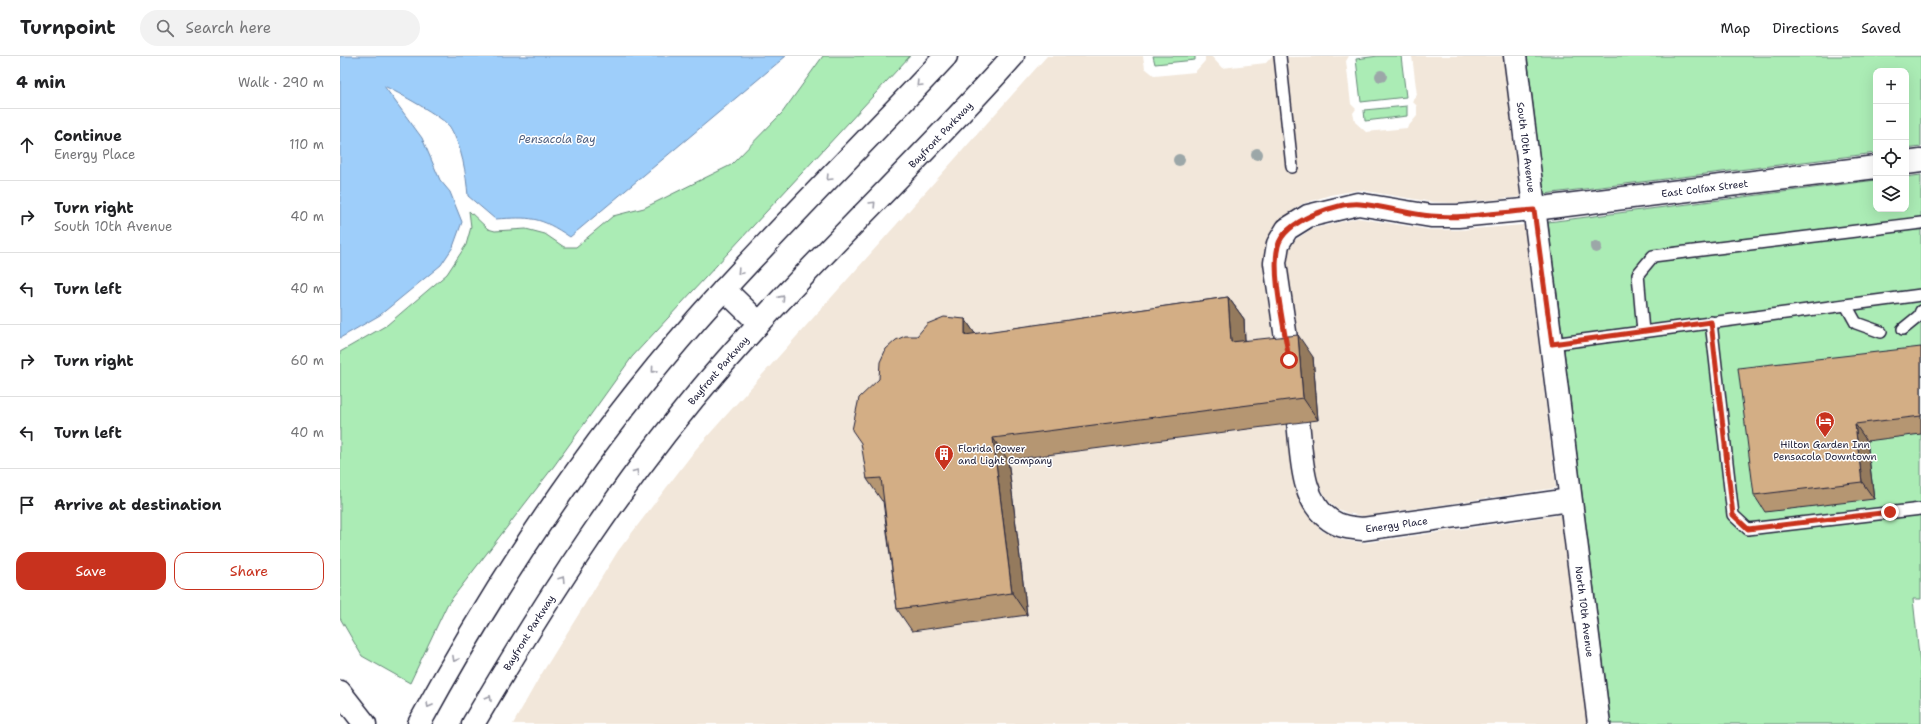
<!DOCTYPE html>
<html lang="en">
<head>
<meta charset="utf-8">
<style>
  body { margin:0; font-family:"Shantell Sans",sans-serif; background:#f2f2f2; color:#202124 }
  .controls { position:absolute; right:12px; top:12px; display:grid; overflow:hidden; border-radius:8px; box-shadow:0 4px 16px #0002 }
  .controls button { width:36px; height:36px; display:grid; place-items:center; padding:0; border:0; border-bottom:1px solid #e0e0e0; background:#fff; color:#202124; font:20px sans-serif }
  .stop { position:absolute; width:12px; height:12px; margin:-9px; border:3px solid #c8321e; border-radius:50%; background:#fff }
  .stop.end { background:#c8321e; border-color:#fff; box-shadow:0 1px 4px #0008 }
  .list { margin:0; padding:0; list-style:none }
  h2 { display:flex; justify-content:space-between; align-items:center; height:52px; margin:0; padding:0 16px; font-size:17px }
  h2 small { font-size:13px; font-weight:400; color:#757577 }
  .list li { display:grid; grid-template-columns:26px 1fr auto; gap:12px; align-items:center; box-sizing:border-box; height:72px; padding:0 16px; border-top:1px solid #e0e0e0 }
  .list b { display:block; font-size:15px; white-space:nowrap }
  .list p { margin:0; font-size:13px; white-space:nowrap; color:#757577 }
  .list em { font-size:13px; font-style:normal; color:#757577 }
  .actions { display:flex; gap:8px; padding:12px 16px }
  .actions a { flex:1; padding:9px 0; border:1px solid #c8321e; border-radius:12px; text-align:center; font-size:14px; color:#c8321e }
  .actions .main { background:#c8321e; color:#fff }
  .icon { flex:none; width:22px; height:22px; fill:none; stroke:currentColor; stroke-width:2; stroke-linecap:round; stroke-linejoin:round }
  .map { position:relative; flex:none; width:1581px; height:668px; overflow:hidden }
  header { display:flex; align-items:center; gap:24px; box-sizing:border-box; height:56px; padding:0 20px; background:#fff; border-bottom:1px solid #e0e0e0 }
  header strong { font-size:19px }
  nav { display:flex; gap:22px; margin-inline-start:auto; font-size:14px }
  .search { width:280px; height:36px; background:#f2f2f2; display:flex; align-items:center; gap:10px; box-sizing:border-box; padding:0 14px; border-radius:22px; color:#757577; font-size:15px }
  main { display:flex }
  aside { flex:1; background:#fff }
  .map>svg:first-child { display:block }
  .built { fill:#f2e7da }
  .green { fill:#abecb5; stroke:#668778 }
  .water { fill:#9ecefa; stroke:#6c89ae }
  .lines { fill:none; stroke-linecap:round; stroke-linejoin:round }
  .service-casing { stroke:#22223b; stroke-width:14 }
  .minor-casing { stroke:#22223b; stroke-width:25 }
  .secondary-casing { stroke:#22223b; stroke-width:25 }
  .service { stroke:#fff; stroke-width:11 }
  .minor { stroke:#fff; stroke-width:22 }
  .secondary { stroke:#fff; stroke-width:22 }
  .tree { fill:#9ca7a8 }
  .wall { fill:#b59672; stroke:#22223b }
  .shaded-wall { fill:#947a5d; stroke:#22223b }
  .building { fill:#d3ae85; stroke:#22223b }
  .oneway { stroke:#9c9ca7 }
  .route { stroke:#c8321e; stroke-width:5 }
  .labels { text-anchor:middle; stroke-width:3; stroke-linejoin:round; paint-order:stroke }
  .street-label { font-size:10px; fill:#22223b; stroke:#fff }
  .poi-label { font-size:10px; fill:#22223b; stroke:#fff }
  .water-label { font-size:11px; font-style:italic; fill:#4d5e7e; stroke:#fff }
</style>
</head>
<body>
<header>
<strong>Turnpoint</strong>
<div class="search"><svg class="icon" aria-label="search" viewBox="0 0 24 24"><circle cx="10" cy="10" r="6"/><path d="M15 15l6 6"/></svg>Search here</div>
<nav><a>Map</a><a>Directions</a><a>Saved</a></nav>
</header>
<main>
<aside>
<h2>4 min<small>Walk · 290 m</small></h2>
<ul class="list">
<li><svg class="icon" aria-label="ahead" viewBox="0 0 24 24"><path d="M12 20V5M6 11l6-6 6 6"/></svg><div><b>Continue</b><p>Energy Place</p></div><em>110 m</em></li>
<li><svg class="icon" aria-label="right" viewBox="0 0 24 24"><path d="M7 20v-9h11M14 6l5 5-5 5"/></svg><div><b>Turn right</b><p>South 10th Avenue</p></div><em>40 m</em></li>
<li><svg class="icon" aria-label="left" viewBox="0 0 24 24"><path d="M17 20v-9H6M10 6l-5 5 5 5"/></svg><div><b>Turn left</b></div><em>40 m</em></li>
<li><svg class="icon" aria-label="right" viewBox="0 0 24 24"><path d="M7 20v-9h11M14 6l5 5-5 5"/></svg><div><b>Turn right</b></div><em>60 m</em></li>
<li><svg class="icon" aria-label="left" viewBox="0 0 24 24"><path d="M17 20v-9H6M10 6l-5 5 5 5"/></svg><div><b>Turn left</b></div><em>40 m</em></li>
<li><svg class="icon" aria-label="arrive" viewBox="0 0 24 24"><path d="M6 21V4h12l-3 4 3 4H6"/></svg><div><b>Arrive at destination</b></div></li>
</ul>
<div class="actions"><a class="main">Save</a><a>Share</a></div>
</aside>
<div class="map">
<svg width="1581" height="668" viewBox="0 0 1581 668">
  <rect width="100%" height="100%" fill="#fff"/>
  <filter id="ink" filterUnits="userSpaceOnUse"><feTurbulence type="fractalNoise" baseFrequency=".025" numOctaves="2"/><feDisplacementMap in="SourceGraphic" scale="8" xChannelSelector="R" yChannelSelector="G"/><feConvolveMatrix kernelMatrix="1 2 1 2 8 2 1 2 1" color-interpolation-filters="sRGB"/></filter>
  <g filter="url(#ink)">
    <!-- built -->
    <g class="built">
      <path d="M707,0h96l2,12 10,8 40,-4 10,-11v-5h6l11,12 44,-5 6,-7 20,1 57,-1 -3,5 5,43 5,5 -3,4 2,9 11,10 41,-4 10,-12v-10l-5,-5 5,-6 -5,-39h91l17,141 -63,6 -25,-1 -73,-12 -29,5 -28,9 -24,17 -12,20 -3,25 31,221 13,28 15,16 20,9 22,3 196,-28 27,209h-1074l26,-46 79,-127 78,-102z"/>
      <path d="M1018,162l73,12h27l66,-5 32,263 -193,28 -16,-3 -11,-5 -9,-9 -10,-19 -30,-217 2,-14 6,-9 17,-11z"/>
    </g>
    <!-- green -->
    <g class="green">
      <path d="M483,0h87l-278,301 -78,109 -107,139 -37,78 -48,-27 -22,-38v-266l47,-27 60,-51 19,-29 5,-18 -2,-16 19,18 7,2 31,-2 19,5 19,13h12l37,-31 31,-8 87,-43 51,-52z"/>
      <path d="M813,0h42v4l-40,4z"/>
      <path d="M1038,0h23l5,41 -45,5 -5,-43z"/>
      <path d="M1187,0h394v91l-15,2v-78h-30v82l-332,41z"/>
      <path d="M1067,50v10l-42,5 -1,-11z"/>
      <path d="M1581,119v424h-8l8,75v50h-310l-63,-502 328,-42v29h30v-32z"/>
    </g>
    <!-- water -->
    <path class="water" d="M0,0h446l-216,181c-31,-21 -39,-20 -75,-18l-27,-23c-2,-23 -6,-49 -18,-69 -7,-10 -53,-35 -66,-41l38,52 18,42 10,12 12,30 -9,25 -12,18 -61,50 -40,23z"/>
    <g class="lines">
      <!-- service casing -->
      <g class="service-casing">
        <g id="service">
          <path d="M940,0l12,111"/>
          <path d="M1506,249l10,18 25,9"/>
          <path d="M1371,266l22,193 15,14 173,-20"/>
          <path d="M1563,273l16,-13 2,-5"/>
          <path d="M1303,276l-5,-58 15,-18 268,-33"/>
          <path d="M1212,288l369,-49"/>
        </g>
      </g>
      <!-- minor casing -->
      <g class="minor-casing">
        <g id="minor">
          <path id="s1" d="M1175,0l84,668"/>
          <path d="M1566,107l15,-2"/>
          <path d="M384,233l35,34"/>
          <path id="s2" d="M949,303l-14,-96 3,-19 9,-15 21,-13 50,-12 73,12h27l76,-7 342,-42"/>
          <path id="s3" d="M958,366c4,32 2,78 32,98 10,7 21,8 33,9l207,-29"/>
          <path d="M0,636l25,32"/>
        </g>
      </g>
      <!-- secondary casing -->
      <g class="secondary-casing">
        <g id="secondary">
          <path d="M79,668c79,-145 170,-282 279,-406 80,-90 166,-174 248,-262"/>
          <path id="s4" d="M133,668c74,-126 153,-249 249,-359 93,-107 197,-203 291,-309"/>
        </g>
      </g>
      <!-- service -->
      <use href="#service" class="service"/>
      <!-- minor -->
      <use href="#minor" class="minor"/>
      <!-- secondary -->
      <use href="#secondary" class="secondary"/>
    </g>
    <!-- trees -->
    <g class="tree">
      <circle cx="1041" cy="20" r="6"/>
      <circle cx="917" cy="98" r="6"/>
      <circle cx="839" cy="104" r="6"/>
      <circle cx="1256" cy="191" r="6"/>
    </g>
    <!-- wall -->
    <g class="wall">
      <path d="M888,241l16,22 1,21 68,17 5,63 -310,40 19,155 -115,16 -15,-22 -14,-108h-1l-15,-22 12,-100 38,-43 48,-17 10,15z"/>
      <path d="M1581,291v87l-54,7 7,58 -109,13 -11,-17z"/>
    </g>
    <!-- shaded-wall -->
    <g class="shaded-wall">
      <path d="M888,241l16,22 2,45 -15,-22z"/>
      <path d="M625,263l15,22 -15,-6z"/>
      <path d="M958,279l15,22 5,63 -15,-22z"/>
      <path d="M1515,368l12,17 7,58 -12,-17z"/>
      <path d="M653,382l15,22 19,155 -15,-22z"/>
    </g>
    <!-- building -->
    <g class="building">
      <path d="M888,241l3,45 67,-7 5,63 -310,40 19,155 -115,16 -16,-131 -14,1 -6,-36 -9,-13 7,-32 20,-19 1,-17 6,-13 10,-9 9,-4h12l10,-12 17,-7 21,2v16z"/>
      <path d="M1581,291v69l-66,8 7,58 -108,13 -16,-127z"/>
    </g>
    <!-- one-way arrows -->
    <defs><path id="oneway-chevron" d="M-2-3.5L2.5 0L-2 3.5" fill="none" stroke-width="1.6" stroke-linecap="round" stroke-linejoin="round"/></defs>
    <g class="oneway">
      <use href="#oneway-chevron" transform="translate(579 28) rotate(134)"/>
      <use href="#oneway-chevron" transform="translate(489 122) rotate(134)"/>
      <use href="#oneway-chevron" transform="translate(533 148) rotate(-46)"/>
      <use href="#oneway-chevron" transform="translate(400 216) rotate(133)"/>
      <use href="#oneway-chevron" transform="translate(442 242) rotate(-48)"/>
      <use href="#oneway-chevron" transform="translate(314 314) rotate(130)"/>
      <use href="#oneway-chevron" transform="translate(296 416) rotate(-54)"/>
      <use href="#oneway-chevron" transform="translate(222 523) rotate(-57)"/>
      <use href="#oneway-chevron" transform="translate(115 603) rotate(119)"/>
      <use href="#oneway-chevron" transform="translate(149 642) rotate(-60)"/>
      <use href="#oneway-chevron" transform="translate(89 649) rotate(119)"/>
    </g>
  </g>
  <g class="lines" filter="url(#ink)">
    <!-- route -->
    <path class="route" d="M949,304c-4,-30 -18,-87 -11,-114 6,-25 59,-44 82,-42 24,2 47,10 71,12 34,3 69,-4 103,-6l18,134 159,-22 22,193 15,14 142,-17"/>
  </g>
  <!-- icons -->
  <defs>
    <g id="hotel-pin" transform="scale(1)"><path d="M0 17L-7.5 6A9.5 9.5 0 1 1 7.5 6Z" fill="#c8321e" stroke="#fff"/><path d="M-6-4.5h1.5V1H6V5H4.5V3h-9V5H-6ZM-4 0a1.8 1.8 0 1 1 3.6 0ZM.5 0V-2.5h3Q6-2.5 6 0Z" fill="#fff"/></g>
    <g id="building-pin" transform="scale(1)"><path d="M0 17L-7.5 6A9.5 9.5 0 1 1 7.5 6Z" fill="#c8321e" stroke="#fff"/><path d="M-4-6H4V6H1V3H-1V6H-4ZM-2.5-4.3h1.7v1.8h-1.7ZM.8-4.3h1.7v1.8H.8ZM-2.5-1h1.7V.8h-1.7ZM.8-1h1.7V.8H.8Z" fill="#fff"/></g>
  </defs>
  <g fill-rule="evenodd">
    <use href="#hotel-pin" x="1485" y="365"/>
    <use href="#building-pin" x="604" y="398"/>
  </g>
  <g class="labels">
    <!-- street labels -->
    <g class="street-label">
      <text dy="4" stroke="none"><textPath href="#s4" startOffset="755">Bayfront Parkway</textPath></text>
      <text dy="4" stroke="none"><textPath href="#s1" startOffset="92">South 10th Avenue</textPath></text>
      <text dy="4" stroke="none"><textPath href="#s2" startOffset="559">East Colfax Street</textPath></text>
      <text dy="4" stroke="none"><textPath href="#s4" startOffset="431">Bayfront Parkway</textPath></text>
      <text dy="4" stroke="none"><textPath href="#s3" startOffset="175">Energy Place</textPath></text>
      <text dy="4" stroke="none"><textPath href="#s1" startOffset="560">North 10th Avenue</textPath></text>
      <text dy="4" stroke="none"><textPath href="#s4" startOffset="107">Bayfront Parkway</textPath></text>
    </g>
    <!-- poi labels -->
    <g class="poi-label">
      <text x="1485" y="392">Hilton Garden Inn<tspan x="1485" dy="12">Pensacola Downtown</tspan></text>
      <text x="618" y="396" text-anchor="start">Florida Power<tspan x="618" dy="12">and Light Company</tspan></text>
    </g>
    <!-- water labels -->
    <g class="water-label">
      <text x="217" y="87">Pensacola Bay</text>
    </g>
  </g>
</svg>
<div class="controls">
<button>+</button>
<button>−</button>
<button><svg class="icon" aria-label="locate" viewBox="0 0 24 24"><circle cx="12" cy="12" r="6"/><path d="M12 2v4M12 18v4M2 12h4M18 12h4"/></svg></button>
<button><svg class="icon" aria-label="layers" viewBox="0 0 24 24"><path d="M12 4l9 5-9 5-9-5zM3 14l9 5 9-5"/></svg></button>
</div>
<div class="stop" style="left:949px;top:304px"></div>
<div class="stop end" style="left:1550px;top:456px"></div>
</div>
</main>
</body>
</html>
